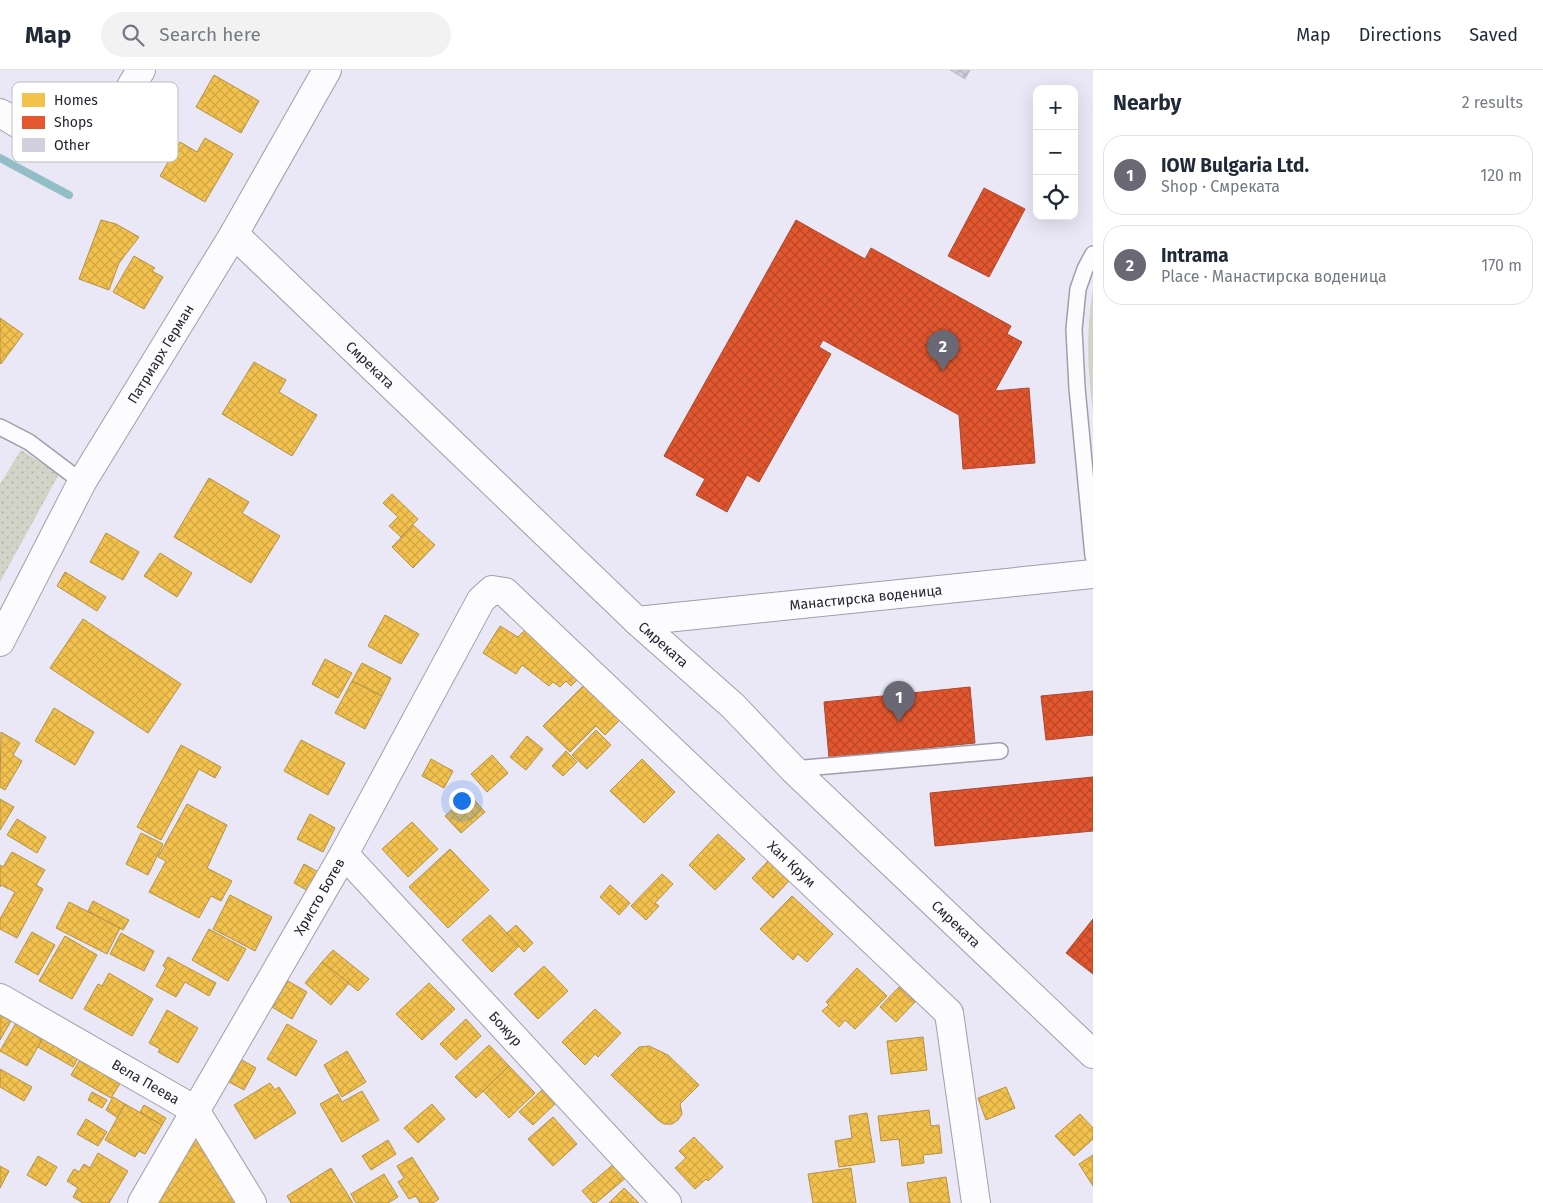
<!DOCTYPE html>
<html lang="en">
<head>
<meta charset="utf-8">
<style>
  body { margin:0; font-family:"Fira Sans",sans-serif; background:#f2f2f3; color:#1f2937 }
  .controls { position:absolute; right:15px; top:15px; display:grid; overflow:hidden; border-radius:10px; box-shadow:0 5px 20px #0002 }
  .controls button { width:45px; height:45px; display:grid; place-items:center; padding:0; border:0; border-bottom:1px solid #e0e1e3; background:#fff; color:#1f2937; font:25px sans-serif }
  .you { position:absolute; left:461px; top:730px; width:18px; height:18px; margin:-12px; border:4px solid #fff; border-radius:50%; background:#1a73e8; box-shadow:0 0 0 8px #1a73e833 }
  .badge { display:grid; place-items:center; width:32px; height:32px; border-radius:50%; background:#6b6875; color:#fff; font-size:16px; font-weight:700 }
  .pin { position:absolute; translate:-50% -41px; filter:drop-shadow(0 1px 2px #0008) }
  .pin::after { content:''; position:absolute; top:26px; width:18px; height:15px; background:inherit; clip-path:polygon(0 0,100% 0,50% 100%) }
  .list { margin:0; padding:0; list-style:none }
  h2 { display:flex; justify-content:space-between; align-items:center; height:65px; margin:0; padding:0 20px; font-size:21px }
  h2 small { font-size:16px; font-weight:400; color:#747a83 }
  .list li { display:grid; grid-template-columns:32px 1fr auto; gap:15px; align-items:center; box-sizing:border-box; height:80px; margin:0 10px 10px; padding:0 10px; border:1px solid #e0e1e3; border-radius:20px }
  .list b { display:block; font-size:19px; white-space:nowrap }
  .list p { margin:0; font-size:16px; white-space:nowrap; color:#747a83 }
  .list em { font-size:16px; font-style:normal; color:#747a83 }
  .icon { flex:none; width:28px; height:28px; fill:none; stroke:currentColor; stroke-width:2; stroke-linecap:round; stroke-linejoin:round }
  .map { position:relative; flex:none; width:1093px; height:1133px; overflow:hidden }
  header { display:flex; align-items:center; gap:30px; box-sizing:border-box; height:70px; padding:0 25px; background:#fff; border-bottom:1px solid #e0e1e3 }
  header strong { font-size:24px }
  nav { display:flex; gap:28px; margin-inline-start:auto; font-size:18px }
  .search { width:350px; height:45px; background:#f2f2f3; display:flex; align-items:center; gap:12px; box-sizing:border-box; padding:0 18px; border-radius:28px; color:#747a83; font-size:19px }
  main { display:flex }
  aside { flex:1; background:#fff }
  .map>svg:first-child { display:block }
  .green { fill:#d2d4c8 }
  .park { fill:url(#park-dots) }
  .homes { fill:url(#homes-cross-hatch); stroke:#b59245 }
  .shops { fill:url(#shops-cross-hatch); stroke:#ab482f }
  .lines { fill:none; stroke-linecap:round; stroke-linejoin:round }
  .stream { stroke:#93bec8; stroke-width:8 }
  .building { fill:url(#building-cross-hatch); stroke:#bfbcc9 }
  .service-casing { stroke:#a19eab; stroke-width:18 }
  .minor-casing { stroke:#a19eab; stroke-width:30 }
  .tertiary-casing { stroke:#a19eab; stroke-width:30 }
  .service { stroke:#fcfbfe; stroke-width:15 }
  .minor { stroke:#fcfbfe; stroke-width:28 }
  .tertiary { stroke:#fcfbfe; stroke-width:28 }
  .labels { text-anchor:middle; stroke-width:5; stroke-linejoin:round; paint-order:stroke }
  .street-label { font-size:14px; fill:#272430; stroke:#fff }
  .key { fill:#fff; stroke:#bebdc1; stroke-width:1 }
  .key-label { font-size:14px; fill:#272430 }
</style>
</head>
<body>
<header>
<strong>Map</strong>
<div class="search"><svg class="icon" aria-label="search" viewBox="0 0 24 24"><circle cx="10" cy="10" r="6"/><path d="M15 15l6 6"/></svg>Search here</div>
<nav><a>Map</a><a>Directions</a><a>Saved</a></nav>
</header>
<main>
<div class="map">
<svg width="1093" height="1133" viewBox="0 0 1093 1133">
  <defs>
    <pattern id="park-dots" width="8" height="8" patternUnits="userSpaceOnUse" patternTransform="scale(1.25)"><rect width="8" height="8" fill="#d2d4c8"/><path d="M2 2h.1M6 6h.1" fill="none" stroke="#b4b6ac" stroke-width="1.8" stroke-linecap="round"/></pattern>
    <pattern id="homes-cross-hatch" width="8" height="8" patternUnits="userSpaceOnUse" patternTransform="scale(1.25)"><rect width="8" height="8" fill="#f2c14e"/><path d="M0 0l8 8M0 8l8-8" fill="none" stroke="#d0a644"/></pattern>
    <pattern id="shops-cross-hatch" width="8" height="8" patternUnits="userSpaceOnUse" patternTransform="scale(1.25)"><rect width="8" height="8" fill="#e4572e"/><path d="M0 0l8 8M0 8l8-8" fill="none" stroke="#b94828"/></pattern>
    <pattern id="building-cross-hatch" width="8" height="8" patternUnits="userSpaceOnUse" patternTransform="scale(1.25)"><rect width="8" height="8" fill="#d3cfdf"/><path d="M0 0l8 8M0 8l8-8" fill="none" stroke="#b5b2c0"/></pattern>
  </defs>
  <rect width="100%" height="100%" fill="#eae7f6"/>
  <!-- green -->
  <path class="green" d="M1093,219v121c-6,-40 -7,-82 0,-121z"/>
  <!-- park -->
  <path class="park" d="M21,380l38,24 -59,108v-98z"/>
  <!-- homes -->
  <g class="homes">
    <path d="M214,5l45,26 -18,32 -45,-26z"/>
    <path d="M205,68l28,16 -28,48 -45,-26 20,-34 17,10z"/>
    <path d="M101,150l15,4 23,13 -20,26 -10,27 -30,-11z"/>
    <path d="M134,186l21,12 -3,3 11,6 -19,32 -31,-17z"/>
    <path d="M0,248l23,16 -22,30 -1,-1z"/>
    <path d="M254,292l32,18 -7,12 38,23 -25,41 -70,-42z"/>
    <path d="M209,408l40,24 -7,11 38,23 -29,47 -77,-46z"/>
    <path d="M392,424l26,25 -17,18 -12,-11 9,-9 -15,-14z"/>
    <path d="M413,455l22,20 -22,23 -21,-21z"/>
    <path d="M106,463l33,19 -16,28 -33,-18z"/>
    <path d="M160,483l32,20 -15,24 -33,-21z"/>
    <path d="M65,502l41,25 -9,14 -40,-25z"/>
    <path d="M385,545l34,19 -18,30 -33,-18z"/>
    <path d="M83,549l98,65 -33,49 -98,-65z"/>
    <path d="M500,556l18,11 8,-8 53,49 -8,8 -5,-5 -6,6 -7,-5 -4,4 -27,-21 -6,9 -33,-21z"/>
    <path d="M325,589l27,14 -14,25 -26,-14z"/>
    <path d="M362,593l29,15 -9,18 -30,-15z"/>
    <path d="M352,611l30,15 -17,33 -30,-16z"/>
    <path d="M587,612l36,35 -18,18 -9,-9 -26,26 -27,-26z"/>
    <path d="M54,638l40,24 -19,33 -40,-24z"/>
    <path d="M596,660l15,15 -24,24 -15,-14z"/>
    <path d="M1,662l19,11 -7,12 9,6 -17,29 -5,-3z"/>
    <path d="M527,666l16,13 -17,21 -16,-13z"/>
    <path d="M301,670l44,23 -17,32 -44,-24z"/>
    <path d="M181,675l40,22 -6,11 -16,-9 -38,71 -24,-13z"/>
    <path d="M566,681l11,11 -14,14 -11,-10z"/>
    <path d="M492,685l16,18 -21,19 -16,-18z"/>
    <path d="M431,689l22,12 -9,17 -22,-12z"/>
    <path d="M642,689l33,33 -31,31 -34,-32z"/>
    <path d="M469,724l16,18 -24,21 -16,-17z"/>
    <path d="M0,729l14,8 -14,23z"/>
    <path d="M187,734l40,21 -20,43 25,13 -11,20 -10,-5 -12,22 -50,-26 17,-31 -8,-4z"/>
    <path d="M310,744l25,14 -12,24 -26,-13z"/>
    <path d="M17,749l29,18 -9,16 -30,-18z"/>
    <path d="M412,752l26,27 -30,28 -26,-28z"/>
    <path d="M141,763l22,11 -15,31 -22,-11z"/>
    <path d="M718,764l27,25 -30,31 -26,-25z"/>
    <path d="M450,779l39,41 -41,38 -39,-41z"/>
    <path d="M12,782l33,18 -9,15 7,4 -26,49 -17,-9v-10l15,-27 -14,-7 -1,2v-22l3,2z"/>
    <path d="M768,791l21,20 -16,17 -21,-20z"/>
    <path d="M304,794l16,9 -10,19 -16,-9z"/>
    <path d="M662,804l11,10 -18,19 4,3 -13,14 -15,-14z"/>
    <path d="M610,815l20,18 -11,12 -19,-18z"/>
    <path d="M230,825l42,22 -17,34 -42,-22z"/>
    <path d="M792,826l41,38 -26,28 -9,-8 -5,6 -33,-31z"/>
    <path d="M93,831l36,19 -6,10 -35,-19z"/>
    <path d="M69,832l51,26 -13,26 -51,-26z"/>
    <path d="M490,845l29,31 -27,26 -30,-32z"/>
    <path d="M516,855l17,18 -9,9 -17,-19z"/>
    <path d="M209,859l37,20 -18,32 -36,-21z"/>
    <path d="M32,862l23,13 -17,30 -23,-13z"/>
    <path d="M121,863l33,18 -10,20 -34,-17z"/>
    <path d="M65,866l32,19 -25,44 -33,-18z"/>
    <path d="M333,880l36,29 -11,12 -36,-29z"/>
    <path d="M168,887l48,26 -7,13 -24,-14 -9,15 -20,-11 10,-18 -3,-2z"/>
    <path d="M322,892l27,21 -18,22 -26,-22z"/>
    <path d="M544,896l24,25 -30,28 -24,-25z"/>
    <path d="M857,898l30,28 -32,33 -10,-9 -6,7 -17,-16 7,-6 -3,-3z"/>
    <path d="M109,903l44,26 -21,37 -48,-27 14,-25 4,2z"/>
    <path d="M288,911l19,11 -15,27 -20,-12z"/>
    <path d="M429,913l26,26 -33,31 -26,-26z"/>
    <path d="M899,917l16,15 -19,20 -16,-15z"/>
    <path d="M595,939l26,24 -23,24 -3,-3 -10,11 -23,-23z"/>
    <path d="M167,940l31,18 -20,35 -20,-11 2,-3 -11,-6z"/>
    <path d="M0,945l11,6 -11,19z"/>
    <path d="M466,949l15,17 -25,24 -16,-16z"/>
    <path d="M16,953l27,15 -16,28 -27,-15z"/>
    <path d="M287,954l30,17 -21,35 -29,-17z"/>
    <path d="M923,967l4,33 -36,4 -4,-33z"/>
    <path d="M43,968l35,20 -5,9 -35,-20z"/>
    <path d="M489,975l20,21 -33,32 -21,-21z"/>
    <path d="M649,976l19,9 31,30 -19,19 2,10 -4,6 -6,4h-8l-6,-4 -47,-45 28,-28z"/>
    <path d="M347,981l19,31 -24,15 -18,-32z"/>
    <path d="M81,988l40,24 -10,16 -40,-23z"/>
    <path d="M242,990l14,8 -12,22 -15,-8z"/>
    <path d="M509,996l26,27 -26,25 -26,-27z"/>
    <path d="M0,999l32,18 -8,14 -24,-14z"/>
    <path d="M270,1013l5,7 4,-3 17,26 -41,26 -21,-34z"/>
    <path d="M545,1017l13,14 -25,24 -14,-13z"/>
    <path d="M1006,1017l9,21 -29,12 -8,-22z"/>
    <path d="M362,1021l17,29 -37,22 -22,-38 18,-10 4,8z"/>
    <path d="M92,1022l15,8 -5,8 -14,-8z"/>
    <path d="M113,1027l12,7 -7,14 -12,-8z"/>
    <path d="M125,1034l37,21 -17,29 -6,-3 -4,6 -30,-17z"/>
    <path d="M432,1034l13,15 -27,24 -14,-15z"/>
    <path d="M144,1035l22,13 -4,7 -22,-13z"/>
    <path d="M929,1040l2,16 8,-1 3,28 -19,2 1,8 -22,3 -3,-27 -18,2 -3,-25z"/>
    <path d="M867,1043l8,49 -36,5 -4,-26 17,-3 -3,-22z"/>
    <path d="M1080,1044l13,14v11l-19,17 -19,-20z"/>
    <path d="M553,1047l24,27 -24,22 -25,-27z"/>
    <path d="M86,1049l21,13 -9,14 -21,-12z"/>
    <path d="M201,1063l40,70h-83l27,-61z"/>
    <path d="M694,1067l29,30 -15,14 -2,-2 -11,10 -20,-21 11,-10 -7,-7z"/>
    <path d="M388,1070l8,14 -25,16 -9,-14z"/>
    <path d="M98,1083l30,18 -19,32h-26l-10,-6 5,-9 -11,-7 7,-12 5,3 5,-8 6,4z"/>
    <path d="M1093,1085v31l-14,-22z"/>
    <path d="M38,1086l19,11 -11,19 -19,-11z"/>
    <path d="M412,1087l27,42 -6,4h-13l-4,-7 -7,3 -11,-17 6,-4 -7,-12z"/>
    <path d="M616,1092l12,14 -32,27h-3l-11,-12z"/>
    <path d="M0,1096l9,5 -9,17z"/>
    <path d="M331,1098l22,35h-62l-4,-7z"/>
    <path d="M851,1098l5,35h-43l-5,-29z"/>
    <path d="M384,1104l14,23 -10,6h-32l-5,-9z"/>
    <path d="M946,1107l4,26h-40l-3,-20z"/>
    <path d="M624,1118l15,15h-30z"/>
  </g>
  <!-- shops -->
  <g class="shops">
    <path d="M984,118l41,21 -36,68 -41,-21z"/>
    <path d="M796,150l69,39 6,-11 140,78 -4,8 15,8 -27,49 34,-3 6,75 -72,6 -4,-54 -136,-75 -4,7 12,7 -72,128 -12,-7 -20,37 -31,-17 9,-16 -41,-23z"/>
    <path d="M970,617l5,56 -146,15 -5,-56z"/>
    <path d="M1093,621v44l-47,5 -5,-44z"/>
    <path d="M1093,707v54l-158,15 -5,-53z"/>
    <path d="M1093,849v55l-27,-21z"/>
  </g>
  <g class="lines">
    <!-- stream -->
    <path class="stream" d="M0,88l69,37"/>
  </g>
  <!-- building -->
  <path class="building" d="M950,0h20l-5,9z"/>
  <g class="lines">
    <!-- service casing -->
    <g class="service-casing">
      <g id="service">
        <path d="M1093,184l-8,15 -7,20 -4,40 3,59 16,168"/>
        <path d="M0,357l29,15 53,40"/>
        <path d="M793,699l207,-18"/>
      </g>
    </g>
    <!-- minor casing -->
    <g class="minor-casing">
      <g id="minor">
        <path d="M0,43c18,10 38,25 58,30 43,11 64,-44 83,-73"/>
        <path id="s1" d="M234,164l403,387 96,85 60,63 300,285"/>
        <path id="s2" d="M637,551l456,-47"/>
        <path id="s3" d="M344,784l323,349"/>
        <path id="s4" d="M0,928l195,112 57,93"/>
        <path id="s5" d="M142,1133l202,-349 137,-254 11,-10 13,2 444,421 27,190"/>
      </g>
    </g>
    <!-- tertiary casing -->
    <g class="tertiary-casing">
      <g id="tertiary">
        <path id="s6" d="M0,572l82,-160 152,-248 93,-164"/>
      </g>
    </g>
    <!-- service -->
    <use href="#service" class="service"/>
    <!-- minor -->
    <use href="#minor" class="minor"/>
    <!-- tertiary -->
    <use href="#tertiary" class="tertiary"/>
  </g>
  <g class="labels">
    <!-- street labels -->
    <g class="street-label">
      <text dy="5" stroke="none"><textPath href="#s6" startOffset="330">Патриарх Герман</textPath></text>
      <text dy="5" stroke="none"><textPath href="#s1" startOffset="189">Смреката</textPath></text>
      <text dy="5" stroke="none"><textPath href="#s2" startOffset="230">Манастирска воденица</textPath></text>
      <text dy="5" stroke="none"><textPath href="#s1" startOffset="594">Смреката</textPath></text>
      <text dy="5" stroke="none"><textPath href="#s5" startOffset="1115">Хан Крум</textPath></text>
      <text dy="5" stroke="none"><textPath href="#s5" startOffset="354">Христо Ботев</textPath></text>
      <text dy="5" stroke="none"><textPath href="#s1" startOffset="999">Смреката</textPath></text>
      <text dy="5" stroke="none"><textPath href="#s3" startOffset="238">Божур</textPath></text>
      <text dy="5" stroke="none"><textPath href="#s4" startOffset="168">Вела Пеева</textPath></text>
    </g>
  </g>
  <!-- legend -->
  <rect x="12" y="12" width="166" height="80" rx="8" class="key"/>
  <rect x="22" y="23" width="23" height="14" fill="#f2c14e"/>
  <rect x="22" y="46" width="23" height="13" fill="#e4572e"/>
  <rect x="22" y="68" width="23" height="14" fill="#d3cfdf"/>
  <g class="key-label">
    <text x="54" y="35">Homes</text>
    <text x="54" y="57">Shops</text>
    <text x="54" y="80">Other</text>
  </g>
</svg>
<div class="controls">
<button>+</button>
<button>−</button>
<button><svg class="icon" aria-label="locate" viewBox="0 0 24 24"><circle cx="12" cy="12" r="6"/><path d="M12 2v4M12 18v4M2 12h4M18 12h4"/></svg></button>
</div>
<div class="you"></div>
<div class="pin badge" style="left:899px;top:652px">1</div>
<div class="pin badge" style="left:943px;top:301px">2</div>
</div>
<aside>
<h2>Nearby<small>2 results</small></h2>
<ul class="list">
<li><span class="badge">1</span><div><b>IOW Bulgaria Ltd.</b><p>Shop · Смреката</p></div><em>120 m</em></li>
<li><span class="badge">2</span><div><b>Intrama</b><p>Place · Манастирска воденица</p></div><em>170 m</em></li>
</ul>
</aside>
</main>
</body>
</html>
